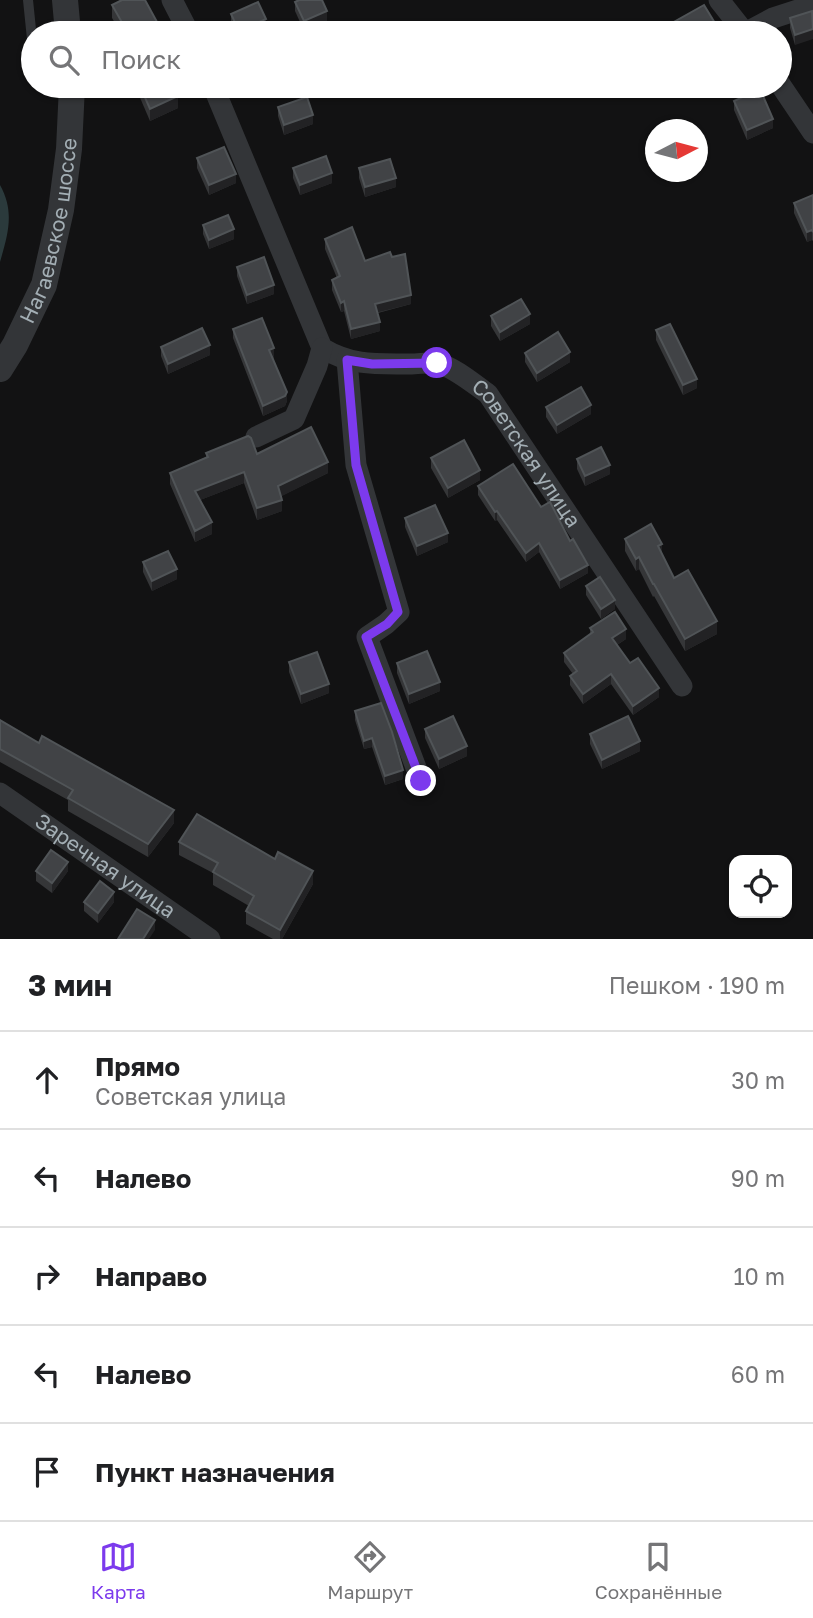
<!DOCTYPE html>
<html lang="ru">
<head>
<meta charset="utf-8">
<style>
  body { margin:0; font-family:"Golos Text",sans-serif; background:#f6f6f6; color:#202124 }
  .controls { position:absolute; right:21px; bottom:21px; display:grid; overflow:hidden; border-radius:14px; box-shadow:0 2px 5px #0004 }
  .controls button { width:63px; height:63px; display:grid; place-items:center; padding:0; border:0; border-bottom:2px solid #e0e0e0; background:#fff; color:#202124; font:35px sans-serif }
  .compass { position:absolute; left:645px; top:119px; width:63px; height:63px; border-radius:50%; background:#fff; box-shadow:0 2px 5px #0004; rotate:84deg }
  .stop { position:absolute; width:21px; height:21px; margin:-16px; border:5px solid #7c3aed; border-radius:50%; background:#fff }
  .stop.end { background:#7c3aed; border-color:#fff; box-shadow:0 2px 7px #0008 }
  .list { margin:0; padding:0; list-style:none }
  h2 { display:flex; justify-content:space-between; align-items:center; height:91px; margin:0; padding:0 28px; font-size:30px }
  h2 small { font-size:23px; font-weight:400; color:#757577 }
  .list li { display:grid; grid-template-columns:46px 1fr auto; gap:21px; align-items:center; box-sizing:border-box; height:98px; padding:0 28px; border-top:2px solid #e0e0e0 }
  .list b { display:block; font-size:26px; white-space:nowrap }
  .list p { margin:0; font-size:23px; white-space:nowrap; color:#757577 }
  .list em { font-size:23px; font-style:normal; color:#757577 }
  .icon { flex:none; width:38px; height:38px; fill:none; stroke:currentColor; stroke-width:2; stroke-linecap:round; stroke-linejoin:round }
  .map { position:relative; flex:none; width:813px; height:939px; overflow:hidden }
  .search { position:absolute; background:#fff; box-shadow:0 2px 5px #0004; left:21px; right:21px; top:21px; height:77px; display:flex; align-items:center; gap:18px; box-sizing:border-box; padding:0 24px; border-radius:38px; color:#757577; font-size:26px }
  .sheet { height:581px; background:#fff }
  nav { display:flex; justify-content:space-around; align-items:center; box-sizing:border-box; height:98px; border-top:2px solid #e0e0e0; background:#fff; font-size:19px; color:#757577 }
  nav a { display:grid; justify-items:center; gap:4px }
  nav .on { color:#7c3aed }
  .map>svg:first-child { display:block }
  .water { fill:#2b3a3c }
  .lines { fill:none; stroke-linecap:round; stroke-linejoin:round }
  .service { stroke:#333538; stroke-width:10 }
  .minor { stroke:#333538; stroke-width:21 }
  .tertiary { stroke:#333538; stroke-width:26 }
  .wall { fill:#353638 }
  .shaded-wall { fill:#222224 }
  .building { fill:#414346; stroke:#505457; stroke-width:2 }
  .route { stroke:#7c3aed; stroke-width:9 }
  .labels { text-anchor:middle; stroke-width:6; stroke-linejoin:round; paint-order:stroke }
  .street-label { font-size:21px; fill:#a3aeb4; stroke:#0d0d0e }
</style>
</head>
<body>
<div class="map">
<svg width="813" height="939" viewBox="0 0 813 939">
  <rect width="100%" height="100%" fill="#121213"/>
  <!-- water -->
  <path class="water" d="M0,185c15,27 8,49 0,77z"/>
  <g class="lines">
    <!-- service -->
    <path class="service" d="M28,0l4,39"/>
    <!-- minor -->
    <g class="minor">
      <path d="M172,0l17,33"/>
      <path d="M719,0l26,33"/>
      <path d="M745,33l28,-15 40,-13"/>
      <path d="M780,84l33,49"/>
      <path id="s1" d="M213,86l109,262c30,18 54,16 88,16 9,0 19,-2 27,-1 17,4 37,21 51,31l194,292"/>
      <path d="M347,360l9,105 43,147 -13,12 -19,13 54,144"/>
      <path d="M256,437l38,-18 23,-53 5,-18"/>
      <path id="s2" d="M0,793l210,146"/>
    </g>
    <!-- tertiary -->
    <g class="tertiary">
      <path d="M65,0l3,33"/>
      <path id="s3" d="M0,369l15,-24 29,-60 17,-75 8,-61 3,-63"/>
    </g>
  </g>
  <!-- wall -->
  <g class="wall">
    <path d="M295,2l32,19 -23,10 -9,-20z"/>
    <path d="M112,5l51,28h-42l-9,-15z"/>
    <path d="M812,11l-17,34 -5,-17v-10z"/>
    <path d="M231,14l35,14 -11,5h-19l-5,-9z"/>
    <path d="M674,22l47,11h-47z"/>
    <path d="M135,86h38l5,22 -28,13z"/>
    <path d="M734,101l39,27 -26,12 -13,-30z"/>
    <path d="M278,107l35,17 -29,11 -6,-19z"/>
    <path d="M197,158l39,25 -27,12 -12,-27z"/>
    <path d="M293,168l39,15 -32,12 -7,-17z"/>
    <path d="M359,168l37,19 -31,10 -6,-19z"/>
    <path d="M813,195v46l-1,-1 -5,2 -13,-29v-10z"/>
    <path d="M203,225l31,14 -25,10 -6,-15z"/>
    <path d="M325,239l40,22 46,43 -33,9 2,18 -29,8 -7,-28 -3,1 -9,-22v-10l5,-2 -12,-29z"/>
    <path d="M237,267l37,27 -27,10 -10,-28z"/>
    <path d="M491,316l39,8 -30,17 -9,-15z"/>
    <path d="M233,329l41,29 -1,1 14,42 -2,5 -22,10 -30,-78z"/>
    <path d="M656,330l41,58 -14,7 -27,-55z"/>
    <path d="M161,347l49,8 -42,19 -7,-18z"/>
    <path d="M525,353l45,9 -33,20 -12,-20z"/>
    <path d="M546,407l45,7 -34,20 -11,-17z"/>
    <path d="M206,453l51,1 71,19 -47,23 1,15 -25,9 -13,-37 -44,17 12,34 -17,8 -25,-58v-11l36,-16z"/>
    <path d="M431,458l49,22 -32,18 -17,-30z"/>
    <path d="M577,459l33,15 -25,12 -8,-17z"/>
    <path d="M478,486l63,21 47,66 -28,16 -21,-37 -13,10 -29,-42 -2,1 -17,-26z"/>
    <path d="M405,518l43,24 -31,14 -12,-29z"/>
    <path d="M625,539l37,16 12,23 43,56 -32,17 -31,-55 -1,1 -14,-28 -3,2 -11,-20z"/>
    <path d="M143,562l34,17 -25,12 -9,-19z"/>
    <path d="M586,586l29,23 -14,10 -15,-24z"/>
    <path d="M590,628l36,11 -9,6 13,18 29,34 -26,18 -22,-31 -28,20 -13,-19v-9l3,-2 -9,-12v-9l26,-19z"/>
    <path d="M289,662l40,31 -28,11 -12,-32z"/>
    <path d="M397,663l43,28 -31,13 -12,-31z"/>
    <path d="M355,711l48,68 -18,6 -13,-38 -8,2 -9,-29z"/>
    <path d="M0,720l39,23 135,80 -26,34 -80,-46v-11l-68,-38z"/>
    <path d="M425,729l42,27 -28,13 -14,-31z"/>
    <path d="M590,734l50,17 -38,18 -12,-25z"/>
    <path d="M179,842l96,17 38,25 -31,55h-9l-27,-15v-13l3,-5 -36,-21v-12l-34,-18z"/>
    <path d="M36,871h32l-16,22 -16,-12z"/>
    <path d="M84,902h30l-16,21 -14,-12z"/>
  </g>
  <!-- shaded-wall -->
  <g class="shaded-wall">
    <path d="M327,11v10l-23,10v-10z"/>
    <path d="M266,19v9l-11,5h-16v-2z"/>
    <path d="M813,29v10l-18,6v-10z"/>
    <path d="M178,96v12l-28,13v-12z"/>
    <path d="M313,115v9l-29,11v-10z"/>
    <path d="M773,119v9l-26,12v-10z"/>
    <path d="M332,173v10l-32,12v-10z"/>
    <path d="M236,174v9l-27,12v-10z"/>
    <path d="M396,178v9l-31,10v-10z"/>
    <path d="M234,229v10l-25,10v-9z"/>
    <path d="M812,230v10l-5,2v-10z"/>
    <path d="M274,285v9l-27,10v-9z"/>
    <path d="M411,295v9l-36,9v-9z"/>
    <path d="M344,301v10l-3,1v-9z"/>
    <path d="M530,314v10l-30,17v-9z"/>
    <path d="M380,322v9l-29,8v-10z"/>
    <path d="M210,345v10l-42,19v-10z"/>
    <path d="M274,348v10l-5,2v-10z"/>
    <path d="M570,352v10l-33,20v-9z"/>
    <path d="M697,379v9l-14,7v-10z"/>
    <path d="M287,392v9l-2,5 -22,10v-10z"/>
    <path d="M591,405v9l-34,20v-9z"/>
    <path d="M328,462v11l-50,25v-12z"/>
    <path d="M610,465v9l-25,12v-10z"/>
    <path d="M480,470v10l-32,18v-10z"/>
    <path d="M244,472v11l-49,19v-11z"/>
    <path d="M282,500v11l-25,9v-12z"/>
    <path d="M497,511v9l-2,1v-9z"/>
    <path d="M212,522v12l-17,8v-11z"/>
    <path d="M448,533v9l-31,14v-10z"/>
    <path d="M539,543v9l-13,10v-9z"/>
    <path d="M662,544v12l-4,-10z"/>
    <path d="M639,557v12l-3,2v-12z"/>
    <path d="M588,565v8l-28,16v-9z"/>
    <path d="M177,569v10l-25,12v-10z"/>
    <path d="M615,600v9l-14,10v-10z"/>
    <path d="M717,621v13l-32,17v-12z"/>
    <path d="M626,629v10l-14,9v-10z"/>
    <path d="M611,674v10l-28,20v-10z"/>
    <path d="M440,682v9l-31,13v-10z"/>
    <path d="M329,684v9l-28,11v-10z"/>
    <path d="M659,688v9l-26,18v-9z"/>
    <path d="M372,738v9l-8,2v-8z"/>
    <path d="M640,741v10l-38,18v-9z"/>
    <path d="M467,746v10l-28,13v-10z"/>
    <path d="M403,770v9l-18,6v-9z"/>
    <path d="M174,810v13l-26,34v-13z"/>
    <path d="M68,862v9l-16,22v-10z"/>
    <path d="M313,871v13l-31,55h-2v-9z"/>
    <path d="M114,892v10l-16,21v-10z"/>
    <path d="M155,920v10l-6,9h-6z"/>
  </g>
  <!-- building -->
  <g class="building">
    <path d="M122,0h23l18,33h-35l-16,-28z"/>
    <path d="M299,0h23l5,11 -23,10 -9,-19z"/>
    <path d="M258,2l8,17 -27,12 -8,-17z"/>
    <path d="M704,5l17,28h-41l-6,-11z"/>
    <path d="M812,11l1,18 -18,6 -5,-17z"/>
    <path d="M140,86h33l5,10 -28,13z"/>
    <path d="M760,89l13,30 -26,11 -13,-29z"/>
    <path d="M307,97l6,18 -29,10 -6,-18z"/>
    <path d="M224,147l12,27 -27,11 -12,-27z"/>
    <path d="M326,156l6,17 -32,12 -7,-17z"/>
    <path d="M390,159l6,19 -31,9 -6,-19z"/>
    <path d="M813,195v37l-1,-2 -5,2 -13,-29z"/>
    <path d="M228,215l6,14 -25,11 -6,-15z"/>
    <path d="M352,227l13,34 25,-9 2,5 13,-3 6,41 -36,9 5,18 -29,7 -7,-28 -3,2 -9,-23 8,-4 -15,-37z"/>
    <path d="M264,257l10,28 -27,10 -10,-28z"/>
    <path d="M521,299l9,15 -30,18 -9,-16z"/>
    <path d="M262,318l12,30 -5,2 18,42 -2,4 -22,10 -30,-77z"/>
    <path d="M670,324l27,55 -14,6 -27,-55z"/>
    <path d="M202,328l8,17 -42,19 -7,-17z"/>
    <path d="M558,332l12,20 -33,21 -12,-20z"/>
    <path d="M581,387l10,18 -34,20 -11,-18z"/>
    <path d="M311,427l17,35 -50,24 4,14 -25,8 -13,-36 -49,19 17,31 -17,9 -25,-58 38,-16 -2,-4 42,-17 3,2 6,16z"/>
    <path d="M464,440l16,30 -32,18 -17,-30z"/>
    <path d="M601,447l9,18 -25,11 -8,-17z"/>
    <path d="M513,464l28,43 9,-5 20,39 3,-2 15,26 -28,15 -21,-37 -13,10 -29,-42 -2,1 -17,-26z"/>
    <path d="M435,505l13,28 -31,13 -12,-28z"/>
    <path d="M651,524l11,20 -4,2 16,32 14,-8 29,51 -32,18 -31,-55h-1l-14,-27 -3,2 -11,-20z"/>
    <path d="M168,551l9,18 -25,12 -9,-19z"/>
    <path d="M600,577l15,23 -14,9 -15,-23z"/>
    <path d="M615,612l11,17 -14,9 18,25 8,-5 21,30 -26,18 -22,-32 -28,20 -13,-18 7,-5 -13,-18 29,-21 -3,-4z"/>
    <path d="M427,651l13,31 -31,12 -12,-31z"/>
    <path d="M317,652l12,32 -28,10 -12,-32z"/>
    <path d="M381,703l11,29 11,38 -18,6 -13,-38 -8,3 -9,-30z"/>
    <path d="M453,716l14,30 -28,13 -14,-30z"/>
    <path d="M628,716l12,25 -38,19 -12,-26z"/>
    <path d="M0,720l39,23 3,-7 132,74 -26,34 -80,-46 5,-8 -73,-41z"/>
    <path d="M197,814l78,45 3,-7 35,19 -33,59 -34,-19 8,-15 -41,-24 5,-9 -39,-21z"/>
    <path d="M51,850l17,12 -16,21 -16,-12z"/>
    <path d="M100,881l14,11 -16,21 -14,-11z"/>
    <path d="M137,909l18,11 -12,19h-25z"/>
  </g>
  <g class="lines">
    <!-- route -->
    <path class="route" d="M421,781l-55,-144 21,-13 11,-12 -42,-147 -9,-105 25,4 65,-1"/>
  </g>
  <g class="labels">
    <!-- street labels -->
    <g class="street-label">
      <text dy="7" stroke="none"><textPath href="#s3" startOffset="149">Нагаевское шоссе</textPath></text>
      <text dy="7" stroke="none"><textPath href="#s1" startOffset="532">Советская улица</textPath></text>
      <text dy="7" stroke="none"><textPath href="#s2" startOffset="128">Заречная улица</textPath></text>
    </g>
  </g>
</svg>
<div class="controls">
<button><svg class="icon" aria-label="locate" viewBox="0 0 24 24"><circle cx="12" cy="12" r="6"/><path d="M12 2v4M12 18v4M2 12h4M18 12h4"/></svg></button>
</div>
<svg class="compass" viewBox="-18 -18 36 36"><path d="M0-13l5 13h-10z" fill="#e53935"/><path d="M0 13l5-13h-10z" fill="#757577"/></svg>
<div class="stop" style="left:437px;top:363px"></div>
<div class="stop end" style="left:421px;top:781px"></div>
<div class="search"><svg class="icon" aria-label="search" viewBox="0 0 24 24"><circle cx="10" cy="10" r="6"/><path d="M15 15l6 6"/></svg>Поиск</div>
</div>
<section class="sheet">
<h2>3 мин<small>Пешком · 190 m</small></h2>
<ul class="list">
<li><svg class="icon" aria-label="ahead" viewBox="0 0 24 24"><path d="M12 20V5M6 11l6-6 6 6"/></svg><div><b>Прямо</b><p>Советская улица</p></div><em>30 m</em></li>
<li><svg class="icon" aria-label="left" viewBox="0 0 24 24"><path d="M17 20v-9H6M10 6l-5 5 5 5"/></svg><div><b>Налево</b></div><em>90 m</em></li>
<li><svg class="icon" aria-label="right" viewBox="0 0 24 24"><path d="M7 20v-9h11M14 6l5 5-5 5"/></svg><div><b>Направо</b></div><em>10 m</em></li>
<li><svg class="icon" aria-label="left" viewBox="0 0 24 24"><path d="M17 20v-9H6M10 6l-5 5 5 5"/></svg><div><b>Налево</b></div><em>60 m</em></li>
<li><svg class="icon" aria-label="arrive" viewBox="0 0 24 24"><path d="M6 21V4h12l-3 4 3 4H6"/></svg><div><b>Пункт назначения</b></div></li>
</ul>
</section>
<nav>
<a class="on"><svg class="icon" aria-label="map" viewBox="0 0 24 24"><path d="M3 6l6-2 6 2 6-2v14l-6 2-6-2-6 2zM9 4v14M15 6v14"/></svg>Карта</a>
<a><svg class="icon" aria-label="directions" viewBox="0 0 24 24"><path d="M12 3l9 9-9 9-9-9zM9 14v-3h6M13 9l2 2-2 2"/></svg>Маршрут</a>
<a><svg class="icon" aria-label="saved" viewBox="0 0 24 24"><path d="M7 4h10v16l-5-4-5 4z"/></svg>Сохранённые</a>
</nav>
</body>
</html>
